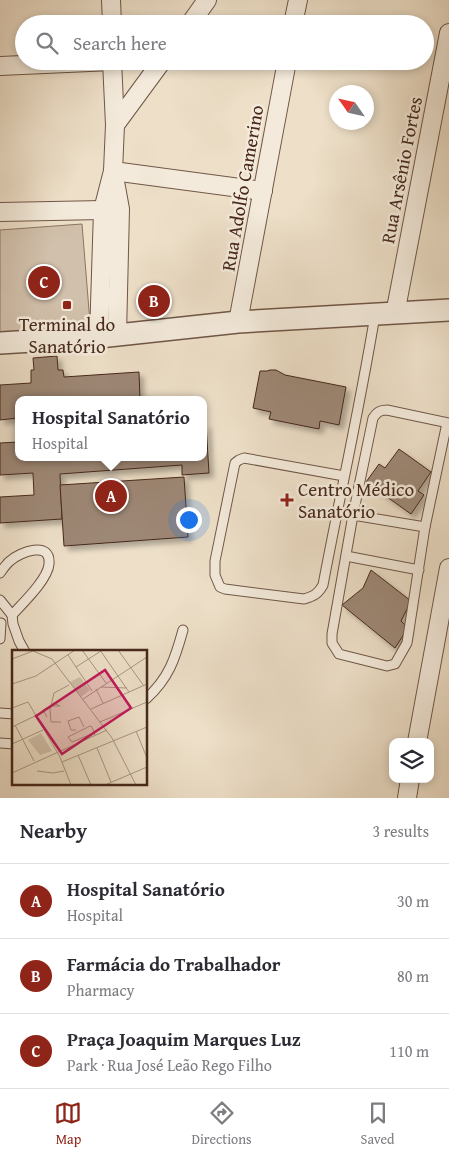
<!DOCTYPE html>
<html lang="en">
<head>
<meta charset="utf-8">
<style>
  body { margin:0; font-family:"Gentium Book Plus",serif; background:#f2f2f3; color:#2b2b33 }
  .controls { position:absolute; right:15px; bottom:15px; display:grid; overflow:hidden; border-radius:10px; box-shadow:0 2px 8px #0003 }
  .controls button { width:45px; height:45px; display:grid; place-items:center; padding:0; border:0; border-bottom:1px solid #e1e1e2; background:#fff; color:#2b2b33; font:25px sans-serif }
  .compass { position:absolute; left:329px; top:85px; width:45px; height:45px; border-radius:50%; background:#fff; box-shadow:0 2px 8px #0003; rotate:304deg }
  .you { position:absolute; left:188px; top:519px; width:18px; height:18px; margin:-12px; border:4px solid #fff; border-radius:50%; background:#1a73e8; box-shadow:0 0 0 8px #1a73e833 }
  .badge { display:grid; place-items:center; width:32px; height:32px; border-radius:50%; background:#8f2418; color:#fff; font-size:16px; font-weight:700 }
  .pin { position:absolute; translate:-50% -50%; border:2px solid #fff; box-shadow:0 1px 5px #0006 }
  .popup { position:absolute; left:15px; top:396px; width:192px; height:65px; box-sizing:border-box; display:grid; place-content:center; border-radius:10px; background:#fff; filter:drop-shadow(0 1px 4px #0005); font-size:16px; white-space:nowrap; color:#7c7c81 }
  .popup b { font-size:19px; color:#2b2b33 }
  .popup::after { content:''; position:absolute; left:50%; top:100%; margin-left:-10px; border:10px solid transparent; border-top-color:#fff }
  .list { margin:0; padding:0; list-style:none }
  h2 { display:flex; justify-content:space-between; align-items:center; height:65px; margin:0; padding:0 20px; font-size:21px }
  h2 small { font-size:16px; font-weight:400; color:#7c7c81 }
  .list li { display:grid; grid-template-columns:32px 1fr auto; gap:15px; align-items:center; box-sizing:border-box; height:75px; padding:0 20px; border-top:1px solid #e1e1e2 }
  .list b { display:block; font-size:19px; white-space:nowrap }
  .list p { margin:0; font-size:16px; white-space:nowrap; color:#7c7c81 }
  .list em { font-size:16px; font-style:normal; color:#7c7c81 }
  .icon { flex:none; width:28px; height:28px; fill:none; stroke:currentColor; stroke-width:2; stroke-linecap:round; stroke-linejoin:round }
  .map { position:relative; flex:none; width:449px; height:798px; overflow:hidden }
  .search { position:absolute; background:#fff; box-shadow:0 2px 8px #0003; left:15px; right:15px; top:15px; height:55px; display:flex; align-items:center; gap:12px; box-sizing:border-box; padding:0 18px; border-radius:28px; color:#7c7c81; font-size:19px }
  .sheet { height:290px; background:#fff }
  nav { display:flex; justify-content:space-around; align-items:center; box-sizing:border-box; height:70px; border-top:1px solid #e1e1e2; background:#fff; font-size:14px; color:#7c7c81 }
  nav a { display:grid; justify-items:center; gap:2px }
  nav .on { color:#8f2418 }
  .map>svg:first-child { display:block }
  .green { fill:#d1c0ab; stroke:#8c7463 }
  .building { fill:#9d8775; stroke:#47281b; filter:url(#shadow) }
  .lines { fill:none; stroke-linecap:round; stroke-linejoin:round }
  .service-casing { stroke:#705646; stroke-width:11 }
  .minor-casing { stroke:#705646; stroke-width:20 }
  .tertiary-casing { stroke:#705646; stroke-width:24 }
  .service { stroke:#f3eadb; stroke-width:9 }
  .minor { stroke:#f3eadb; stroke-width:18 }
  .tertiary { stroke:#f3eadb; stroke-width:21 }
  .poi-dot { fill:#8f2418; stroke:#f3eadb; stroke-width:2 }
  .labels { text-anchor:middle; stroke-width:5; stroke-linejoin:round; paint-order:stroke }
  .street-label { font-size:19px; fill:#47281b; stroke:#f3eadb }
  .poi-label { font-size:19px; fill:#47281b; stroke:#f3eadb }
  .inset-road { fill:none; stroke:#ab9683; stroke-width:1 }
  .view { fill:#c2185b; fill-opacity:0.15; stroke:#c2185b; stroke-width:2.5 }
  .inset-edge { fill:none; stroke:#47281b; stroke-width:2.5 }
</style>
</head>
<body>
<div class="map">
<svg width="449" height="798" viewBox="0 0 449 798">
  <defs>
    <filter id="shadow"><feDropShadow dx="4.5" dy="4.5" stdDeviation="2.5" flood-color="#0004"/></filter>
  </defs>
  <rect width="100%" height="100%" fill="#eddfc8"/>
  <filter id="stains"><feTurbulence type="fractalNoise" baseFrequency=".004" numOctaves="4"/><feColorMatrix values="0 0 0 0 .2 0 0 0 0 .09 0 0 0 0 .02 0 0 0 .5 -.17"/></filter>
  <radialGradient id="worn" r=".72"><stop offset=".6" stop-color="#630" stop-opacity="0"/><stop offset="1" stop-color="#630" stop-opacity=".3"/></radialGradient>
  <!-- green -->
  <path class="green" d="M82,224l9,111 -91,6v-111z"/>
  <!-- building -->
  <g class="building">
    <path d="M57,356l1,14h5l1,7 75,-5 1,28h-122v18l-18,2v-35l31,-2v-13h3l-1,-12z"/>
    <path d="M270,370h6l9,5 61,12 -7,38 -19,-4 -1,8 -50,-10 2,-7 -18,-4 7,-37h7z"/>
    <path d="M204,424h2l3,49 -27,2v-10l-122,9 2,45 -62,4v-26l34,-2 -1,-22 -33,2v-32l18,-1v15h186z"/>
    <path d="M399,449l32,23 -13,19 6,4 -13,19 -45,-32 13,-18 6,4z"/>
    <path d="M184,477l4,60 -124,9 -4,-61z"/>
    <path d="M371,570l40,31 -10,20 7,7 -13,20 -53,-43 21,-17z"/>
  </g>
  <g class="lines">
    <!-- service casing -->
    <g class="service-casing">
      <g id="service">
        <path d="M447,423l-22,104 -18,116 -12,21 -8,2 -48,-12 -7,-11v-9l21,-119 20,-97c4,-6 7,-8 14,-8l62,13"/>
        <path d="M344,476l-100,-18 -5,2 -4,3 -20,98v14l5,12 5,2 79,10c10,-3 14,-5 19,-14 17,-90 37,-179 52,-270"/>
        <path d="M353,515l72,12"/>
        <path d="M346,556l73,14"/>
        <path d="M0,573c3,-4 6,-9 10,-12 10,-9 41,-21 39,3 -1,15 -26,39 -37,51"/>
        <path d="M0,600l12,15 1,9 6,17 6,11"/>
        <path d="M0,639l1,-16"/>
        <path d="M146,699c23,-21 29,-40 37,-69"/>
        <path d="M0,713l14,1"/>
        <path d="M0,743l14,1"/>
      </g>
    </g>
    <!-- minor casing -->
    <g class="minor-casing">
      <g id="minor">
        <path d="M111,0l1,24"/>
        <path d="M190,24l17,-24"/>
        <path d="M293,24l5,-24"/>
        <path d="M0,66l112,-5"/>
        <path d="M115,125l47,-64"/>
        <path d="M113,171l150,20"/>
        <path d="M114,176l6,33 -3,126"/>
        <path d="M0,212l103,-2"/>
        <path d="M395,314l54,-281"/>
        <path d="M238,322l49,-261"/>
        <path d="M99,337l4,-127 10,-39 2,-46 -3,-64"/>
        <path d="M417,742l32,-174"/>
        <path d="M407,798l3,-19"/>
      </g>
    </g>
    <!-- tertiary casing -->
    <g class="tertiary-casing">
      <path id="tertiary" d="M0,343l99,-6 139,-15 211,-12"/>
    </g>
    <!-- service -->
    <use href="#service" class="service"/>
    <!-- minor -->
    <use href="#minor" class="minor"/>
    <!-- tertiary -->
    <use href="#tertiary" class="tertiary"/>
  </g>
  <!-- markers -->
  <g class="poi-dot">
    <rect x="62" y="300" width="10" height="10" rx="2.5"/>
    <path d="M284.5 492.5h5v5h5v5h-5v5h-5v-5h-5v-5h5z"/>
  </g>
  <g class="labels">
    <!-- street labels -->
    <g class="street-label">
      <text transform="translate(401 170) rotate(-79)" y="7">Rua Arsênio Fortes</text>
      <text transform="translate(242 188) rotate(-80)" y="7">Rua Adolfo Camerino</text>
    </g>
    <!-- poi labels -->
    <g class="poi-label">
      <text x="67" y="331">Terminal do<tspan x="67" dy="22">Sanatório</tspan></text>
      <text x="298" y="496" text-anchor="start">Centro Médico<tspan x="298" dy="22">Sanatório</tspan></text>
    </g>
  </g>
  <!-- overview -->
  <g transform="translate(12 650)">
    <rect width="135" height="135" fill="#eddfc8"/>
    <path d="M68,27l10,13 -9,7 -11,-15zM29,83l11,18 -12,4 -12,-15z" fill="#d1c0ab"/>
    <path class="inset-road" d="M70,0l24,33M88,0l29,42M106,0l26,36M56,5l24,36M0,9l21,-8 19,8 60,79 24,47M64,17l25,-16M0,34l24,-8 39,-26M89,37l26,1M84,39l7,14M71,49l64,-42M40,56h8l-7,-3M0,58l16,-6 32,55 11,28M79,59l56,-25M35,67l-4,-7 7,-4M49,72h-10l-1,-12 4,-17 15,-8M88,72l47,-20M3,75l19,36M0,77l23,-11M64,80h-5l-3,-9 11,-4 5,10M124,81l11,27M82,83l-22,9 -4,-5 22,-11 2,1 3,8M0,94l31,-14M85,98l14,34M66,105l13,30M50,112l85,-35M25,121l16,2 11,-2M0,123l95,-43M93,135l42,-18"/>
    <path class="view" d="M93,20l26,38 -69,46 -26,-38z"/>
    <rect width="135" height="135" class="inset-edge"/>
  </g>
  <rect width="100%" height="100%" filter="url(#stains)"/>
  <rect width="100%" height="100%" fill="url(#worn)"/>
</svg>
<div class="controls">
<button><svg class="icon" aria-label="layers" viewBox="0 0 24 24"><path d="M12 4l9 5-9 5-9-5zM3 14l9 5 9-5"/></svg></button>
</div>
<svg class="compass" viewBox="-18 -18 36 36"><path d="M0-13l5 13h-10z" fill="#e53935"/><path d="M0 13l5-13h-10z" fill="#7c7c81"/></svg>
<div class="you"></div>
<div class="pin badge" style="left:111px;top:496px">A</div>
<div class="popup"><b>Hospital Sanatório</b>Hospital</div>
<div class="pin badge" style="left:154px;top:301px">B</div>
<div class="pin badge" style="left:44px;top:282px">C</div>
<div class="search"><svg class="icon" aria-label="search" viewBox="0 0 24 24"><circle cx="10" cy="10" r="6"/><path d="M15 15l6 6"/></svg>Search here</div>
</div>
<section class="sheet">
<h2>Nearby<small>3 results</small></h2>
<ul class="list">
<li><span class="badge">A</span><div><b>Hospital Sanatório</b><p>Hospital</p></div><em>30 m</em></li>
<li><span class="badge">B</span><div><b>Farmácia do Trabalhador</b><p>Pharmacy</p></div><em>80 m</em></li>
<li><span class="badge">C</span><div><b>Praça Joaquim Marques Luz</b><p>Park · Rua José Leão Rego Filho</p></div><em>110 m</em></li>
</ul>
</section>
<nav>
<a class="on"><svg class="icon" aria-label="map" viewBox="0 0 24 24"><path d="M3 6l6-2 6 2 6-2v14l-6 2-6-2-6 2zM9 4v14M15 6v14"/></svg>Map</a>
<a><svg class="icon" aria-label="directions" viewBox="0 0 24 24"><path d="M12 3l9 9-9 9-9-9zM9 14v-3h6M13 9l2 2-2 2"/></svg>Directions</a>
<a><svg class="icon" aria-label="saved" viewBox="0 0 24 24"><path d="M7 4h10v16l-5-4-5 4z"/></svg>Saved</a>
</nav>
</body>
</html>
